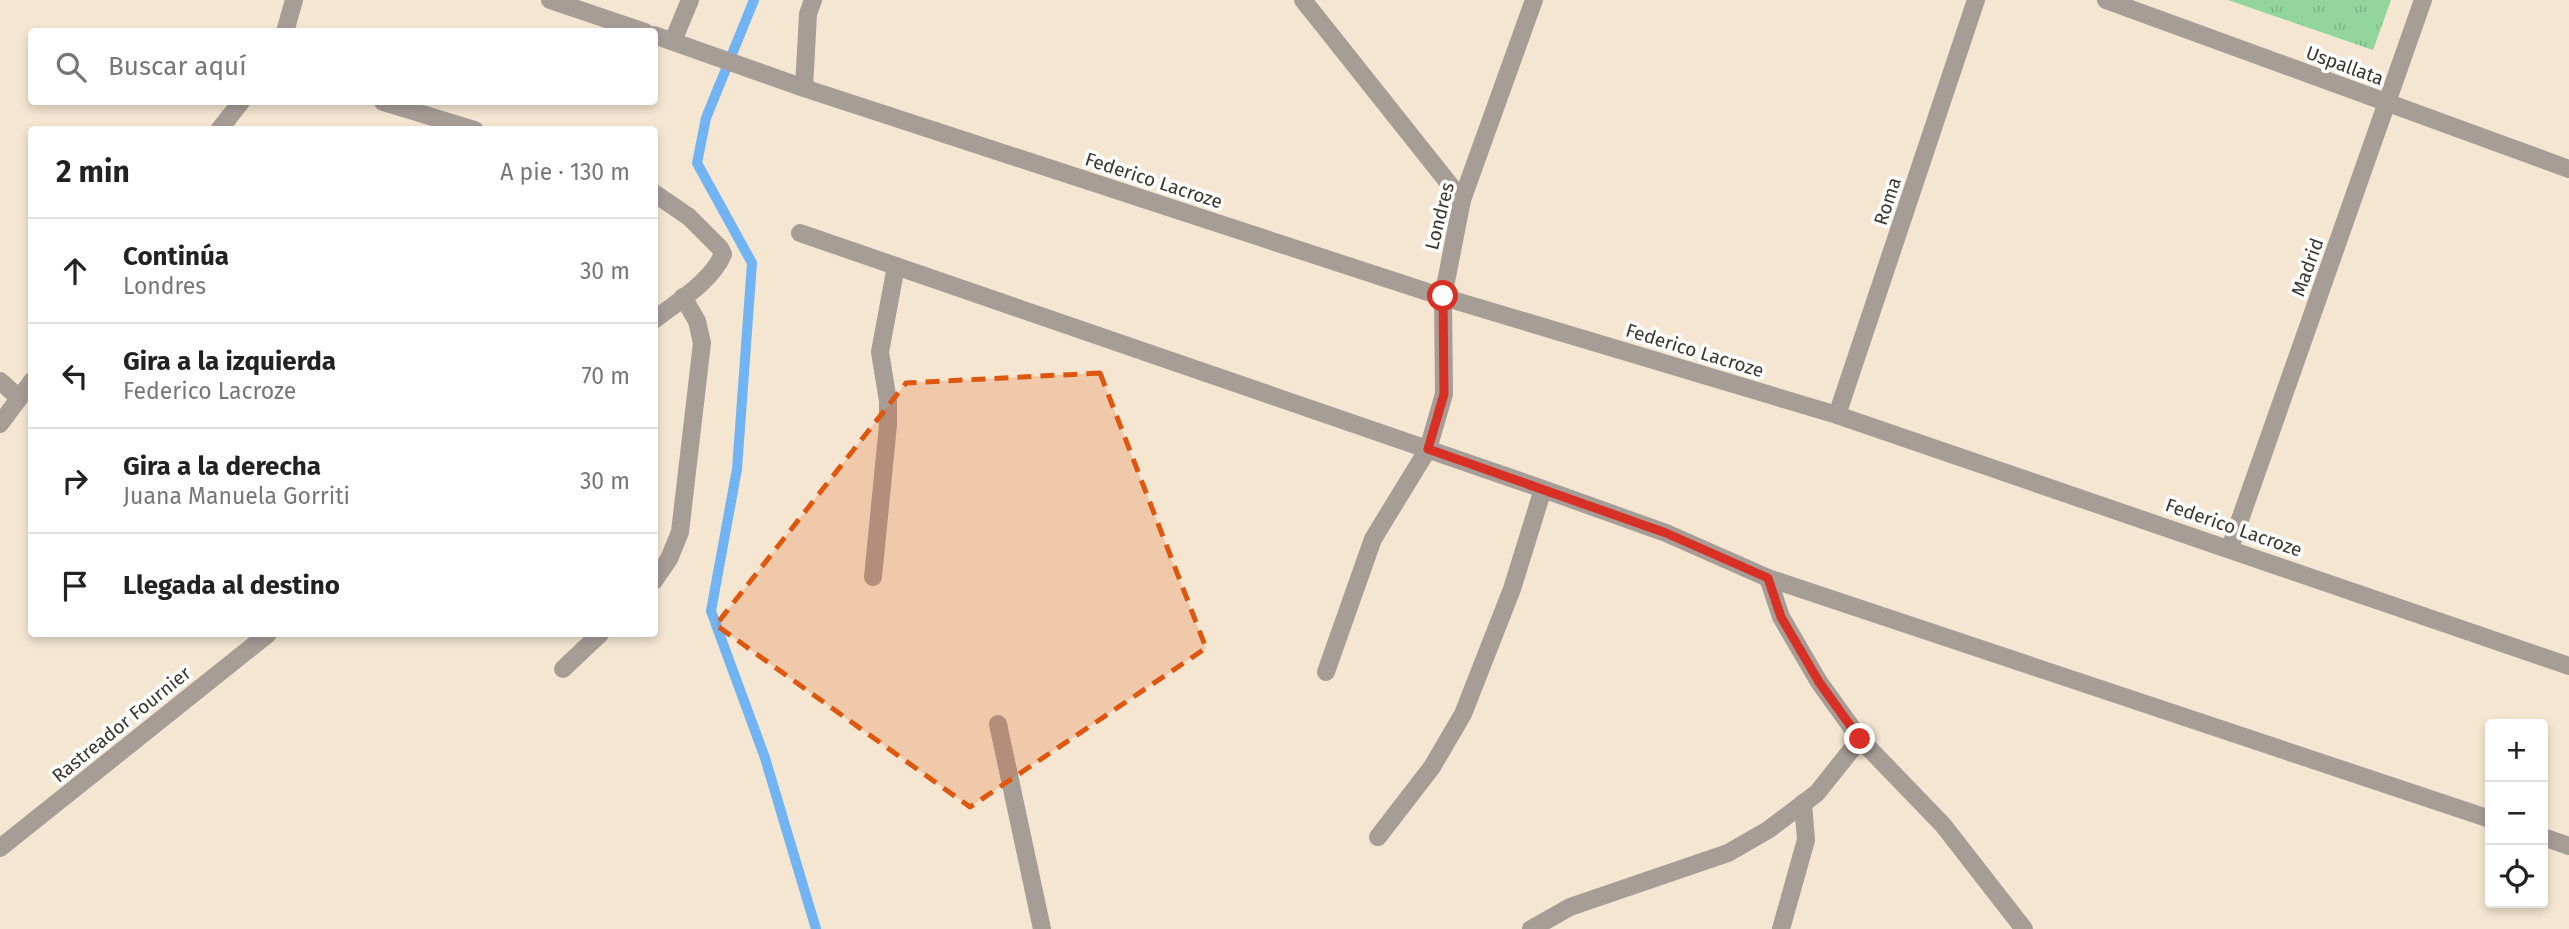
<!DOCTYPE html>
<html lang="es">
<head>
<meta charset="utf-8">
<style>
  body { margin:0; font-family:"Fira Sans",sans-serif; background:#f6f6f6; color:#222 }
  .controls { position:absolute; right:21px; bottom:21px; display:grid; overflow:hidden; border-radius:7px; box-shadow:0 4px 10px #0003 }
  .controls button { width:63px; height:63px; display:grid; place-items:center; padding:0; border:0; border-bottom:2px solid #e0e0e0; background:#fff; color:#222; font:35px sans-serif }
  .stop { position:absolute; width:21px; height:21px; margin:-16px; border:5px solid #d93025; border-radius:50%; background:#fff }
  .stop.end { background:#d93025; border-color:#fff; box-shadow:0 2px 7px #0008 }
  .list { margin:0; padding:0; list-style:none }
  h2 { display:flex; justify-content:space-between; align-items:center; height:91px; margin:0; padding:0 28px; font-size:30px }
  h2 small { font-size:23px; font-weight:400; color:#767676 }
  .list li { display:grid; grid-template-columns:46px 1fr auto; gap:21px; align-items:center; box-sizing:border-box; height:105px; padding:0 28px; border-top:2px solid #e0e0e0 }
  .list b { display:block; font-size:26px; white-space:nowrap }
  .list p { margin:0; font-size:23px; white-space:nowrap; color:#767676 }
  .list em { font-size:23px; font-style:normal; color:#767676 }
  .icon { flex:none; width:38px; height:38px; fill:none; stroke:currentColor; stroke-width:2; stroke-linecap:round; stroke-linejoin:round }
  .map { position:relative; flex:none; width:2569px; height:929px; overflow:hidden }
  .search { position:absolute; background:#fff; box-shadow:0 4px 10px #0003; left:28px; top:28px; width:630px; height:77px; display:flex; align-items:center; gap:18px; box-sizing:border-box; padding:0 24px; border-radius:7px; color:#767676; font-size:26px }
  .panel { position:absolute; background:#fff; box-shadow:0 4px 10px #0003; left:28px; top:126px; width:630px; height:511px; border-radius:7px }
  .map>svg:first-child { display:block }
  .park { fill:url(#park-tufts) }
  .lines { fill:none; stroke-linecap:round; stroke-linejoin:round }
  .stream { stroke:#71b3f3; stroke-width:10 }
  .service { stroke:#a79d97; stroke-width:18 }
  .minor { stroke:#a79d97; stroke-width:18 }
  .route { stroke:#d93025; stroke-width:9 }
  .marked { fill:#df570e; fill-opacity:0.2; stroke:#df570e; stroke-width:5; stroke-dasharray:14 9; stroke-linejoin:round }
  .labels { text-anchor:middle; stroke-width:7; stroke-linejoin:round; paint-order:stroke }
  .street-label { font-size:19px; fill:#3b362e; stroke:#fff }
</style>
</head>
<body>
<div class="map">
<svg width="2569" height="929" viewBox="0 0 2569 929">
  <defs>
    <pattern id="park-tufts" width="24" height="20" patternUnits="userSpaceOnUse" patternTransform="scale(1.75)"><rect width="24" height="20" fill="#92d69d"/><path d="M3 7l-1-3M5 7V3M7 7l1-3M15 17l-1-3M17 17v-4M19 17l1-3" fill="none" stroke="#7fb888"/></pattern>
  </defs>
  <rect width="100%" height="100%" fill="#f4e6d1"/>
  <!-- park -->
  <path class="park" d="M2228,0h163l-18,50z"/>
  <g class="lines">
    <!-- stream -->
    <path class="stream" d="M754,0l-48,118 -9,45 55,100 -15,206 -26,142 54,147 51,171"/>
    <!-- service -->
    <g class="service">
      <path d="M0,381l19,17"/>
      <path d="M873,577l15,-152v-24l-8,-49 16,-86"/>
      <path d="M654,581l15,-22 11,-27 22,-189 -5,-22 -14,-24"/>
      <path d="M563,669l37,-35"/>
      <path d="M1326,672l47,-133 55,-90"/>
      <path d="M998,724l44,205"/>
      <path d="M1378,837l54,-70 31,-53 49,-125 31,-100"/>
      <path d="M1531,929l39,-22 158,-54 40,-23 49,-37 43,-54"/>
      <path d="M1781,929l25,-89 -3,-37"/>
    </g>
    <!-- minor -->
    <g class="minor">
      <path d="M550,0l95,32"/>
      <path d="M1303,0l159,200"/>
      <path d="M2106,0l463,169"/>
      <path d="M285,32l9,-32"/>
      <path d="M654,35l150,53 639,209 394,118 732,251"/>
      <path d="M673,41l17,-41"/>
      <path d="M804,88l4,-74 5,-14"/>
      <path d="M383,102l92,28"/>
      <path d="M219,130l22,-28"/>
      <path d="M654,193l35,24 31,31 3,6c-11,27 -46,48 -69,66"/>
      <path d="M800,233l743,256 123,44 102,45 722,241"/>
      <path d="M1837,415l139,-415"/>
      <path d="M0,424l32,-43"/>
      <path d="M1428,449l16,-55 -1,-97 19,-97 72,-200"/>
      <path d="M2230,548l193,-548"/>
      <path d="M1768,578l13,39 38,65 41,57 83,86 81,104"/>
      <path d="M2543,837l26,9"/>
      <path d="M0,848l268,-214"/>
    </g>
  </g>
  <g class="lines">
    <!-- route -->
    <path class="route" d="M1443,296l1,98 -16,55 238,84 102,45 13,39 38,65 41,57"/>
  </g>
  <!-- marked area -->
  <path class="marked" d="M1100,373l106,275 -236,159 -254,-182 190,-242z"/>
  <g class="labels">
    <!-- street labels -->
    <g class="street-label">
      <text transform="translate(2345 65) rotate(20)" y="7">Uspallata</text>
      <text transform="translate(1154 180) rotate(18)" y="7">Federico Lacroze</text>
      <text transform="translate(1887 201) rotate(-72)" y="7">Roma</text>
      <text transform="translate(1439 216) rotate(-76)" y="7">Londres</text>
      <text transform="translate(2307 267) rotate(-70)" y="7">Madrid</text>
      <text transform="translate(1695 350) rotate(17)" y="7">Federico Lacroze</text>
      <text transform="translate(2234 527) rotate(19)" y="7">Federico Lacroze</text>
      <text transform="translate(121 724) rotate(-39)" y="7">Rastreador Fournier</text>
    </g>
  </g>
</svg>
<div class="controls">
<button>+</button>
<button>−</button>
<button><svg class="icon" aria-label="locate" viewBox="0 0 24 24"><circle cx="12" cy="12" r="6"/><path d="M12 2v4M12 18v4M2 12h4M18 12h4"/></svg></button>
</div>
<div class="stop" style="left:1443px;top:296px"></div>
<div class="stop end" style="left:1860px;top:739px"></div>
<div class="search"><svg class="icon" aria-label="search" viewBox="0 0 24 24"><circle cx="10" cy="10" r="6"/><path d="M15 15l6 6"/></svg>Buscar aquí</div>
<section class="panel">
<h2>2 min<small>A pie · 130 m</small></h2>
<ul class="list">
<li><svg class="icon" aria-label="ahead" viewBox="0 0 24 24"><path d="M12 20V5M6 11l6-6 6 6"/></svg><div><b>Continúa</b><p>Londres</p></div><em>30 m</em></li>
<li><svg class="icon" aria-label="left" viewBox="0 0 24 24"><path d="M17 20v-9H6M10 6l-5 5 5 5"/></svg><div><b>Gira a la izquierda</b><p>Federico Lacroze</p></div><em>70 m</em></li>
<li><svg class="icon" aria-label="right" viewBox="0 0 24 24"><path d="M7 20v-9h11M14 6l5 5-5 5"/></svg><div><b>Gira a la derecha</b><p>Juana Manuela Gorriti</p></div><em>30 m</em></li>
<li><svg class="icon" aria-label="arrive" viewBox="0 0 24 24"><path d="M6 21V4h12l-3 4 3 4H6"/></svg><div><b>Llegada al destino</b></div></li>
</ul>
</section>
</div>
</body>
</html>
